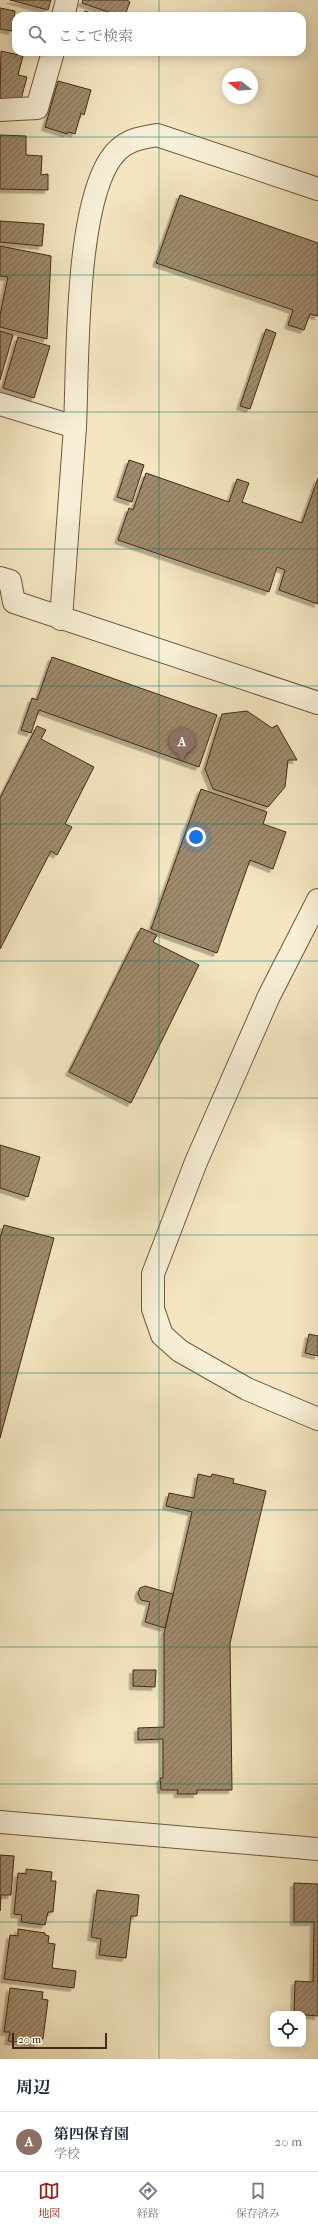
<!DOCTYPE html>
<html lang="ja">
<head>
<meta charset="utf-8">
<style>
  body { margin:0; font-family:"IM FELL French Canon","Noto Serif JP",serif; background:#f6f6f7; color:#1f2937 }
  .controls { position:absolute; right:12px; bottom:12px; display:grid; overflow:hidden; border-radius:8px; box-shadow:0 2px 10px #0003 }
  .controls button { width:36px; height:36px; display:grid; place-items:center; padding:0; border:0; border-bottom:1px solid #e0e1e3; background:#fff; color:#1f2937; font:20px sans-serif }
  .compass { position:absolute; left:222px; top:68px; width:36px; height:36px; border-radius:50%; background:#fff; box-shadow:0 2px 10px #0003; rotate:287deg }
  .scale { position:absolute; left:12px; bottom:10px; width:95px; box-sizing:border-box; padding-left:4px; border:2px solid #452812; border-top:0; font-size:11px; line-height:14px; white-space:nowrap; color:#452812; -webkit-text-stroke:3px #f7efd7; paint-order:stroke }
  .you { position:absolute; left:196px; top:837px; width:14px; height:14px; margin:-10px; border:3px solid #fff; border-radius:50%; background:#1a73e8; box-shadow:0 0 0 6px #1a73e833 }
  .badge { display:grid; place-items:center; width:26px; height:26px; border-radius:50%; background:#8f2418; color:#fff; font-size:13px; font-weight:700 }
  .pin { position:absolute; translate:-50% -33px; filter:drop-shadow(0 1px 2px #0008) }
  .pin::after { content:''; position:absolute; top:21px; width:14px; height:12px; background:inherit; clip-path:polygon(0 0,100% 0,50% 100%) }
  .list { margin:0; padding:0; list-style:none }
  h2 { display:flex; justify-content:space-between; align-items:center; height:52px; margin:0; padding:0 16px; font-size:17px }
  h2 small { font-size:13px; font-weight:400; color:#747a83 }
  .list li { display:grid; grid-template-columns:26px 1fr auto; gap:12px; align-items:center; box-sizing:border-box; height:60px; padding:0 16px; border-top:1px solid #e0e1e3 }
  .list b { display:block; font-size:15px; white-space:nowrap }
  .list p { margin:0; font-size:13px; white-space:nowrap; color:#747a83 }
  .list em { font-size:13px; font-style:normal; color:#747a83 }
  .icon { flex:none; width:22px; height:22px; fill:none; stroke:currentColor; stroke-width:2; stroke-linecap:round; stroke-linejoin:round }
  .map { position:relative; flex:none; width:318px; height:2059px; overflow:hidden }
  .search { position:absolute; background:#fff; box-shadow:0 2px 10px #0003; left:12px; right:12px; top:12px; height:44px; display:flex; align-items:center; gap:10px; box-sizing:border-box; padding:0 14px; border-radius:12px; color:#747a83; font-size:15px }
  .sheet { height:112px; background:#fff }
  nav { display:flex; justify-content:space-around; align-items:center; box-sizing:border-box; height:56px; border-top:1px solid #e0e1e3; background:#fff; font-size:11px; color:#747a83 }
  nav a { display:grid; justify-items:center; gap:2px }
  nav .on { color:#8f2418 }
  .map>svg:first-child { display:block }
  .building { fill:url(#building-hatch); stroke:#452812; filter:url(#shadow) }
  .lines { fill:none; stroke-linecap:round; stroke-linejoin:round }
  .minor-casing { stroke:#70583e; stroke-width:24 }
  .minor { stroke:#f7efd7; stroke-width:22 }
  .grid { fill:none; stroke:#0f766e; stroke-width:1; stroke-opacity:0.55 }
</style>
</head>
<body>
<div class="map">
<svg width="318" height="2059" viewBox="0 0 318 2059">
  <defs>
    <pattern id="building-hatch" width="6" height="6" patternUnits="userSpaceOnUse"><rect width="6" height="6" fill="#9f8b6d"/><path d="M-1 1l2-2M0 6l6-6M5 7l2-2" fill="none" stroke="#837258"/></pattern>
    <filter id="shadow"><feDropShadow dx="-3.5" dy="3.5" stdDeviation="0" flood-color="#0004"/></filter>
  </defs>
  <rect width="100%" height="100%" fill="#f3e6c1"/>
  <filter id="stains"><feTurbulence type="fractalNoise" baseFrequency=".005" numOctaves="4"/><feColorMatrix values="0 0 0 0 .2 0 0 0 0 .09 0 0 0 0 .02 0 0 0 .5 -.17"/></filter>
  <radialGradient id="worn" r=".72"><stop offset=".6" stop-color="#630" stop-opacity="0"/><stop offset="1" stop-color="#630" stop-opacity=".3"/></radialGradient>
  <!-- building -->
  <g class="building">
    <path d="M10,0h41l-3,10z"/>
    <path d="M83,0h44l3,2 -5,13 -5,1 -38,-13z"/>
    <path d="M0,8l15,3 -3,20 -12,-2z"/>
    <path d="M85,11l16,5h-18z"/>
    <path d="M1,51l22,5 -5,19 9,2 -7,26 -20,-5z"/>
    <path d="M58,81l33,9 -7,25 -3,-2 -6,21 -7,-2 -1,2 -22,-7z"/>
    <path d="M0,135l26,1v19l16,1 -1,19 7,-1v16l-48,-1z"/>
    <path d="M180,195l138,48v73l-8,-2 -6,16 -16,-5 5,-15 -137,-47z"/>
    <path d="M0,221l44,3 -2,22 -42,-4z"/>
    <path d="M0,246l51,10 -4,83 -47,-12v-12l8,-38 -8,-1z"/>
    <path d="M266,329l10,4 -26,76 -10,-3z"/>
    <path d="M0,331l13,4 -13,45z"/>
    <path d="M18,337l32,9 -16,52 -31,-10z"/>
    <path d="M129,460l15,5 -12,37 -15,-5z"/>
    <path d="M146,473l83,29 8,-23 12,4 -7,19 60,21 16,-45v126l-39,-14 6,-20 -8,-3 -8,25 -151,-52 11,-32 4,2z"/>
    <path d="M52,657l165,58 -18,52 -160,-57 -8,23 -10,-3 11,-32 5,2z"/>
    <path d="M247,711l25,17 5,-3 20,35h-9l-3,27 -17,20 -55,-18 -8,-20 17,-55z"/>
    <path d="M37,726l9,4 -5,9 53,28 -29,57 7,3 -15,28 -6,-4 -51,98v-151z"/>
    <path d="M201,789l66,23 -4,12 23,8 -13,37 -23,-9 -33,93 -66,-24z"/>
    <path d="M141,928l16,7 -4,7 46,23 -68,138 -62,-31z"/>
    <path d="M0,1145l40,12 -12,40 -28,-9z"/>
    <path d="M4,1225l50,13 -54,200v-200z"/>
    <path d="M309,1334l9,2v20l-13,-3z"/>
    <path d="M198,1474l13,3 1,-3 22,5 -1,4 33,8 -36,152 2,147h-35v4h-20l1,-4h-17l-1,-12h3v-39l-25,1v-12l26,-1v-93l28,-122 -26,-6 3,-13 25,5z"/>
    <path d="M145,1586l28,8 -8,34 -20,-6 5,-20 -9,-2 -3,-6 2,-6z"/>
    <path d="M133,1670h23l-1,17 -22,-1z"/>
    <path d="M0,1855l14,1 -3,39h-10l-1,16z"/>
    <path d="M26,1869l26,3 -1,9h5l-3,31h-5l-3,13 -24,-3 1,-7 -8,-1 4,-41 8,1z"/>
    <path d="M294,1883l24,1v132l-24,-2 1,-33 18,1 1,-60h-20z"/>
    <path d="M97,1890l42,5 -2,21h-6l-5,42 -27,-3 2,-16 -10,-2z"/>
    <path d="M18,1929l27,4v2l4,1 -1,7 7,1 -3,24 24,3 -2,17 -70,-9 6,-44 8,1z"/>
    <path d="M10,1988l33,4 -1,7 6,1 -5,39 -5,-1v6l-30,-3 2,-9h-6z"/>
  </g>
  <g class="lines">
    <!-- minor casing -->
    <g class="minor-casing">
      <g id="minor">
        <path d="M63,16l4,-16"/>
        <path d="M0,110l37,-2 16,-56"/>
        <path d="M0,404l75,23c3,-61 -1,-236 43,-277 12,-11 23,-12 39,-15l161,54"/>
        <path d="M0,578l10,3 4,21 304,101"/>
        <path d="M61,619l14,-192"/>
        <path d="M318,900l-49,96 -73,166 -43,112v35l9,26 18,16 67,38 71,30"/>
        <path d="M0,1822l318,27"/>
      </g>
    </g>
    <!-- minor -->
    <use href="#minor" class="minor"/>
  </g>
  <!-- grid -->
  <path class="grid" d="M159,0v16M159,52v2007M0,137h318M0,275h318M0,412h318M0,549h318M0,686h318M0,824h318M0,961h318M0,1098h318M0,1235h318M0,1373h318M0,1510h318M0,1647h318M0,1784h318M0,1922h318"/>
  <rect width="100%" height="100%" filter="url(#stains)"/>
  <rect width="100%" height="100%" fill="url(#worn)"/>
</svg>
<div class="controls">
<button><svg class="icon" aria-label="locate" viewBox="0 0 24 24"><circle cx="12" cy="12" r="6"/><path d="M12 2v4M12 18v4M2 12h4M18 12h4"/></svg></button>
</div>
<svg class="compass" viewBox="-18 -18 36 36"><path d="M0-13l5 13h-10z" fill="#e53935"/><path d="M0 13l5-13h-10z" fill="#747a83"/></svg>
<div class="scale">20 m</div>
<div class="you"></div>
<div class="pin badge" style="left:182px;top:761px;background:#8d6e63">A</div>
<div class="search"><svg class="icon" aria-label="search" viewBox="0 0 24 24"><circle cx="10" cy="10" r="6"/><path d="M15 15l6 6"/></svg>ここで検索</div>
</div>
<section class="sheet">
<h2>周辺<small></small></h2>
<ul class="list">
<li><span class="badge" style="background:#8d6e63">A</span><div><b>第四保育園</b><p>学校</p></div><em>20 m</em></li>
</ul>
</section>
<nav>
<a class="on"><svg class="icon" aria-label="map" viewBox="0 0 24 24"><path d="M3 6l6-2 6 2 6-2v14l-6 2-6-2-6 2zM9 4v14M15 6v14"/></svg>地図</a>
<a><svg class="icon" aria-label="directions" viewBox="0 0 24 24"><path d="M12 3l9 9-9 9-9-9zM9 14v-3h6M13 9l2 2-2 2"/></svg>経路</a>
<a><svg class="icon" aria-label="saved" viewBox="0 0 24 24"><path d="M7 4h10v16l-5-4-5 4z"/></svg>保存済み</a>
</nav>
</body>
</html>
